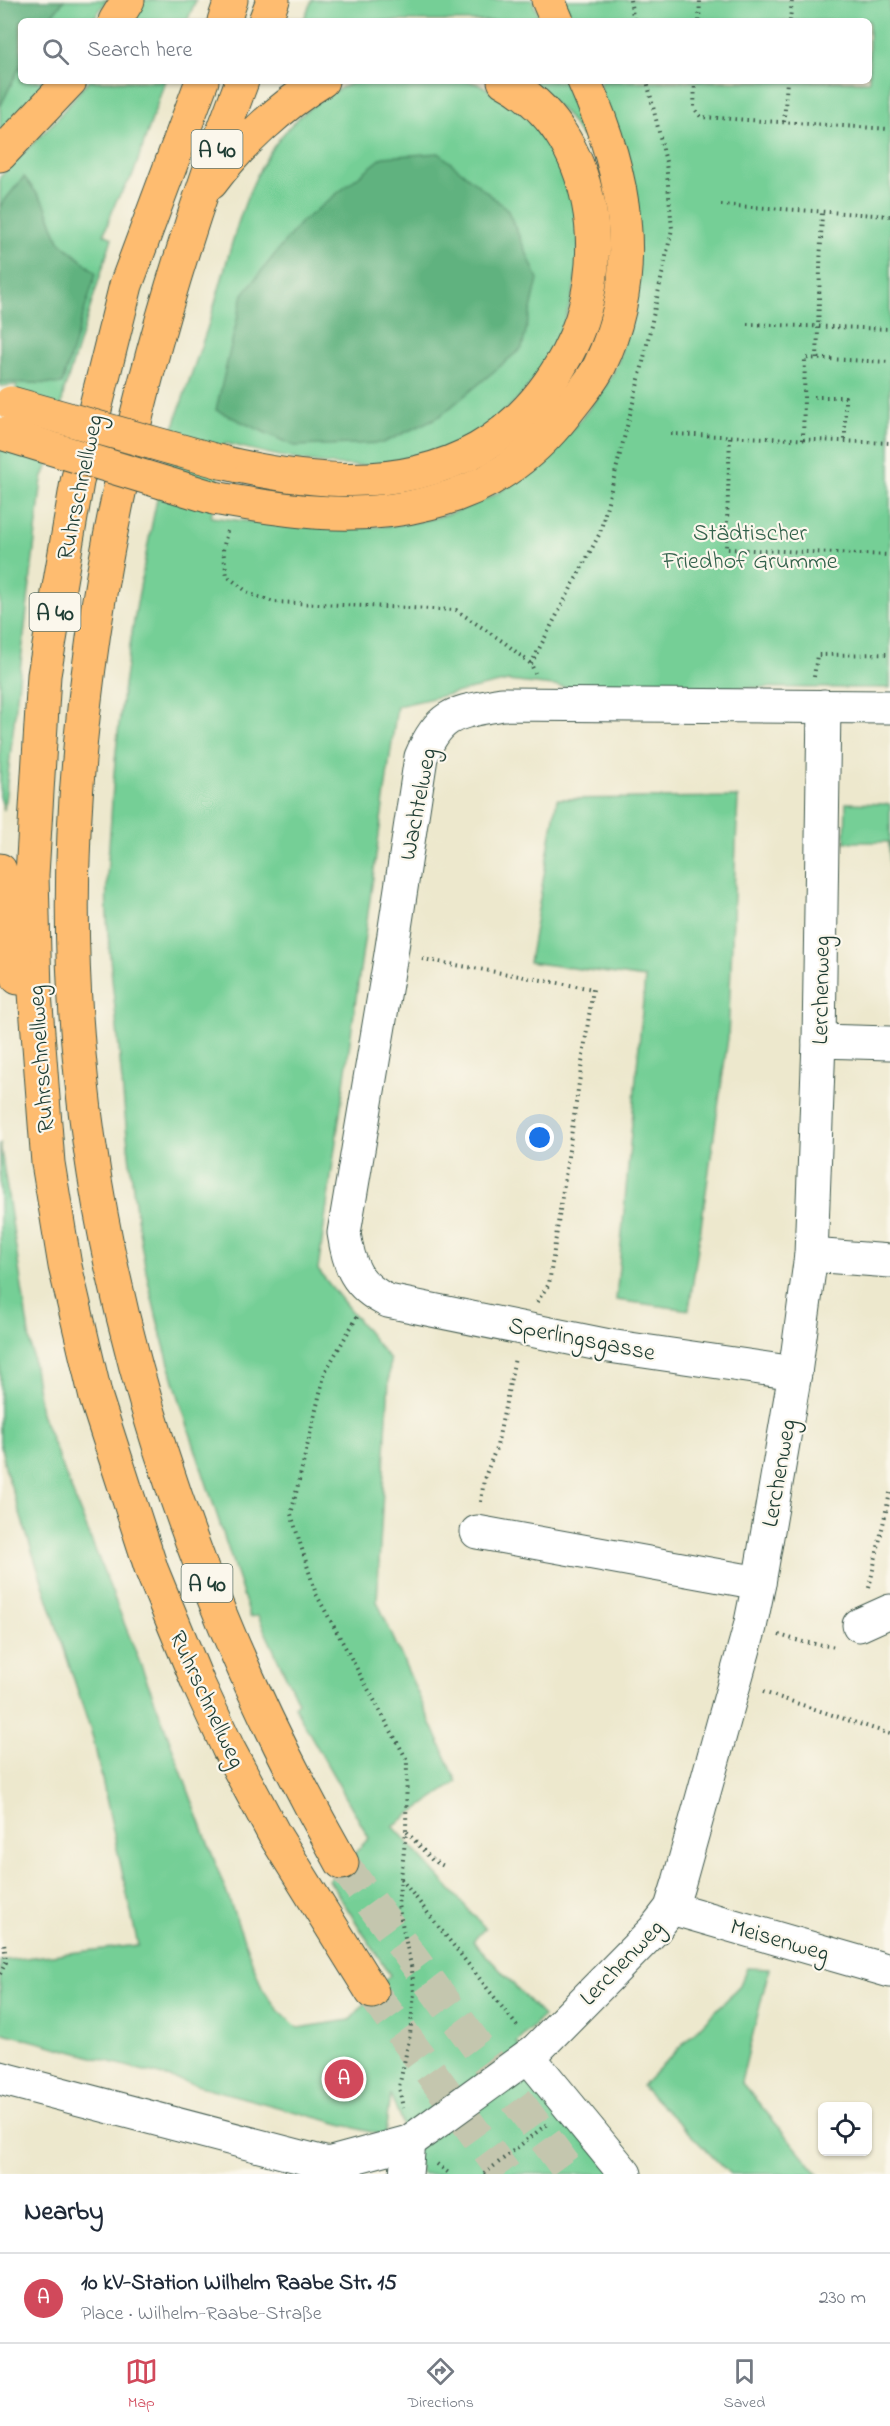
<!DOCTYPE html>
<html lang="en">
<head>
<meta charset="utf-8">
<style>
  body { margin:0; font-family:"Indie Flower",sans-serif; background:#f6f6f7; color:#1f2937 }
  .controls { position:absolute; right:18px; bottom:18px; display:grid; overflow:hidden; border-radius:9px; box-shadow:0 2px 4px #0004 }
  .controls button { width:54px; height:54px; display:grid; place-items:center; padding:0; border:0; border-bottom:2px solid #e0e1e3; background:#fff; color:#1f2937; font:30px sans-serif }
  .you { position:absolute; left:540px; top:1138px; width:21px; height:21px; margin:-15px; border:4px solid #fff; border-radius:50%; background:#1a73e8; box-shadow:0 0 0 9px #1a73e833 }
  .badge { display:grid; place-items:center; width:39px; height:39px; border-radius:50%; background:#d1495b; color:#fff; font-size:20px; font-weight:700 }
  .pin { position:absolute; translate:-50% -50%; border:3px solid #fff; box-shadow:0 2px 6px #0006 }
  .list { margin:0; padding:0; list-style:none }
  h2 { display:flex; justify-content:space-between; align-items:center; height:78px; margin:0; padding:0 24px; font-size:26px }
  h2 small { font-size:20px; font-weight:400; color:#747a83 }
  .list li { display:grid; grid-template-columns:39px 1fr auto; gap:18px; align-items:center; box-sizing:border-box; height:90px; padding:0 24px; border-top:2px solid #e0e1e3 }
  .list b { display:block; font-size:22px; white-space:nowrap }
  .list p { margin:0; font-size:20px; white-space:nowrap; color:#747a83 }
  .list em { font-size:20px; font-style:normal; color:#747a83 }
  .icon { flex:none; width:33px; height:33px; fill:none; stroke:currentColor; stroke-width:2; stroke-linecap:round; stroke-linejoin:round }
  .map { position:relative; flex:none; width:890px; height:2174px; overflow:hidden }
  .search { position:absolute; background:#fff; box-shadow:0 2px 4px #0004; left:18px; right:18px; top:18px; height:66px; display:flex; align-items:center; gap:15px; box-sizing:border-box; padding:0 21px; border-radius:9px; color:#747a83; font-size:22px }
  .sheet { height:168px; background:#fff }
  nav { display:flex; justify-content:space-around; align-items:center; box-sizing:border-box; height:84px; border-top:2px solid #e0e1e3; background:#fff; font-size:16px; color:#747a83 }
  nav a { display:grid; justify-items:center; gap:3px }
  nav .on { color:#d1495b }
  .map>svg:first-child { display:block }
  .green { fill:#75cf96; stroke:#4a8665; stroke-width:1.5 }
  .forest { fill:#60b27f; stroke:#40785a; stroke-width:1.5 }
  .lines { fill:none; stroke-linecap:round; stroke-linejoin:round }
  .highway-tunnel { stroke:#c4c6ae; stroke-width:33; stroke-dasharray:33 16; stroke-linecap:butt }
  .minor-casing { stroke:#3e574b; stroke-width:35 }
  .highway-casing { stroke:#3e574b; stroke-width:35 }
  .path { stroke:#3e574b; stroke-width:4; stroke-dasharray:1.5 4.5; stroke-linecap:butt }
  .minor { stroke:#fff; stroke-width:33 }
  .highway { stroke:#febc70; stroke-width:33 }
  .highway-bridge-casing { stroke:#3e574b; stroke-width:35; stroke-linecap:butt }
  .highway-bridge { stroke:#febc70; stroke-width:33 }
  .labels { text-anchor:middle; stroke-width:4.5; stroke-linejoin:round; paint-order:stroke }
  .shield { fill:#fbf7ec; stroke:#61756b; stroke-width:1.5 }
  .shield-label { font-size:22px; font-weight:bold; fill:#1f3d34 }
  .street-label { font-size:24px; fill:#1f3d34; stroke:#fbf7ec }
  .park-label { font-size:24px; fill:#34624c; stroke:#fbf7ec }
</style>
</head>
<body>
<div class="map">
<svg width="890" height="2174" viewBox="0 0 890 2174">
  <rect width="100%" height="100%" fill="#fbf7ec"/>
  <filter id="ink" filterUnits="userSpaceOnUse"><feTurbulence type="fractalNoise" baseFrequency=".0167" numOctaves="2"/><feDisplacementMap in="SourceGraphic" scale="12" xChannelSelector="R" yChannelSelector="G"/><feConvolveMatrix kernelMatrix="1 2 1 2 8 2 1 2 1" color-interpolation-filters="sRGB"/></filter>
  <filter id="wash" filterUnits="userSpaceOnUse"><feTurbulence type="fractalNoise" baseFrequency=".008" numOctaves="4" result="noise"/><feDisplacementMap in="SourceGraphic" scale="24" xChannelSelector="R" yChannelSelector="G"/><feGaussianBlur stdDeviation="1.35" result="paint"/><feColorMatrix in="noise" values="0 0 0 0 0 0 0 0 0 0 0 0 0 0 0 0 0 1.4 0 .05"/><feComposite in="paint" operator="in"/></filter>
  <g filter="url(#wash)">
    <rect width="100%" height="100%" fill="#ede8cd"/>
    <!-- green -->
    <g class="green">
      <path d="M64,0h43l-15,21h-45z"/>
      <path d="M143,0h53l-9,21h-57z"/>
      <path d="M312,0h220l9,21h-238z"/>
      <path d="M564,0h326v688l-328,-1 -54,-6 -111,25 -79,564 72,90 -13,241 80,181 -64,44 92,102 -12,13 70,75 -26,27 101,131h-196l-32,-80 -5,42 -385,-104v-71l138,-16 -45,-207 -87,-267 -6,-29v-299l41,270 114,288 107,287 16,22 20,18 52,-8 40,-45 -61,-95 40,-42 -75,-132 4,-4 -40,-86 -8,1c-36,-117 -85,-243 -107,-362 -12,-68 -18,-138 -24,-206 -4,-45 -10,-89 -12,-134 -2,-32 2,-65 4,-97 4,-81 16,-162 31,-242 10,-55 21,-112 37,-166 9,-27 19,-54 28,-81 31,-93 38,-197 140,-244 20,-9 50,-4 72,-4 15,0 34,-3 49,0 23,5 54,30 69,47 76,84 40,228 -43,293 -28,22 -67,37 -101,42 -59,9 -111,-6 -168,-20l-14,74c136,17 265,30 362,-89 18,-21 38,-45 47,-72 4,-11 -2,-44 -3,-58 -6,-72 -12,-145 -17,-217h269v-60h-296z"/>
      <path d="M21,64v17h29l-50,57v-31z"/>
      <path d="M88,81h77l-32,94 -17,26 -12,33 8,4 -48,153 -10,59 -12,29 -38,331 -4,-14v-345l17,-66 -17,1v-4l96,-109 -37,-32 -14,-37 -21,-27 -24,29v-29l55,-56z"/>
      <path d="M529,81h39l21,50 -8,5 -15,-22z"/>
      <path d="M738,797l-10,241 -39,272 -73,-10 29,-322 -116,-16 28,-163z"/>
      <path d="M846,803l44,1v69l-1,-31h-44z"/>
      <path d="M747,1968l22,1 -28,113 77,92h-88l-88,-88 97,-99z"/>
    </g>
    <!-- forest -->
    <g class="forest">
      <path d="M0,0h64l-17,21h-26v43l-21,43z"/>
      <path d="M439,153l68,56 31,70 -16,69 -82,68 -57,27 -89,3 -78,-36 27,-116 57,-71 83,-66z"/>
      <path d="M24,177l21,27 14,37 37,32 -34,111 -62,-2v-176z"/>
    </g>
  </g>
  <g filter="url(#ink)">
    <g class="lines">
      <!-- highway-tunnel -->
      <g class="highway-tunnel">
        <path d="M342,1863l229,311"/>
        <path d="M372,1992l133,182"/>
      </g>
      <!-- minor casing -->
      <g class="minor-casing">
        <g id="minor">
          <path d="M819,1041l71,2"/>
          <path d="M811,1255l79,6"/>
          <path d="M795,1373l-186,-27 -221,-45c-32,-15 -39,-35 -44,-68l47,-279 30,-197c19,-46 36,-44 81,-53l388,3"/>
          <path d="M477,1532l282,51"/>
          <path d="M859,1625l31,-14"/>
          <path d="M671,1908l219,63"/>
          <path d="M528,2056l97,118"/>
          <path d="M0,2078l328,86 18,10"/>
          <path d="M328,2164l81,-22 127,-92 118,-120 17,-22 8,-26 71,-255 9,-44 36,-210 16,-118 8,-214 5,-335"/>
          <path d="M406,2174l3,-32"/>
        </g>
      </g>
      <!-- highway casing -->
      <g class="highway-casing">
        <g id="highway">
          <path d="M548,0l9,21"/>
          <path d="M115,21l13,-21"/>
          <path d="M224,21l7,-21"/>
          <path d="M265,21l8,-21"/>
          <path d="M202,81l-76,204 -49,197 -33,193 -12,200 3,118 13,170 17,103 31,132 56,173 46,112 30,65 46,86 98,158"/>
          <path d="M242,81c-92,241 -155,492 -168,751 -17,359 92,721 268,1031"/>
          <path d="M0,155l70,-74"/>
          <path d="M211,183c29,-39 70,-77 111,-102"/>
          <path d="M221,462c83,20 179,31 257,-13 38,-22 68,-56 89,-95 47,-88 31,-223 -63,-273"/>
          <path d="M214,498c72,13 143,24 215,5 58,-14 101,-44 137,-90 11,-15 26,-31 34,-48 45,-94 25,-193 -16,-284"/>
          <path d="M0,870l18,108"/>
        </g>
      </g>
      <!-- path -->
      <g class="path">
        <path d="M630,0l4,21"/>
        <path d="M699,21l1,-21"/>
        <path d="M790,21l2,-21"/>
        <path d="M695,81l-1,27 7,9 189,12"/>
        <path d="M784,122l3,-41"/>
        <path d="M721,205l169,11"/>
        <path d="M747,324l143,5"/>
        <path d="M817,359l5,-149"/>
        <path d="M814,397h31v45"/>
        <path d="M671,434l219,9"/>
        <path d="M730,437l-4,112 164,6"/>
        <path d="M803,440l2,-82 85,4"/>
        <path d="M227,531l-4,19 4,26 23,18 24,8 182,8 49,33 26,21 4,9"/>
        <path d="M531,664l69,-131 42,-166 30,-138 -6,-67 -19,-81"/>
        <path d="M814,677l3,-22 73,-1"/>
        <path d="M422,959l171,30 -44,295 -12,18"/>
        <path d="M357,1317l-32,55 -34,142 25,80 91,166 -1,72 -8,73 14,65 2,23 -4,42 -11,52 4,21"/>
        <path d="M481,1502l3,-23 13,-33 18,-88"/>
        <path d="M869,1588l21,-95"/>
        <path d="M779,1635l24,7 33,5"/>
        <path d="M763,1692l127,42"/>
        <path d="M407,1832l25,28 14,7"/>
        <path d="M401,1879l116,147"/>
        <path d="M0,1974l6,-12 -2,-20"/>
        <path d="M437,2164l13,10"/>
        <path d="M484,2174l63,-50"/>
      </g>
      <!-- minor -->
      <use href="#minor" class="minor"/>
      <!-- highway -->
      <use href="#highway" class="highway"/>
      <!-- highway-bridge casing -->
      <g class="highway-bridge-casing">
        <g id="highway-bridge">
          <path d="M11,403l210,59"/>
          <path d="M4,434l210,64"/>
        </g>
      </g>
      <!-- highway-bridge -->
      <use href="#highway-bridge" class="highway-bridge"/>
    </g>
  </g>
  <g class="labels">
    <!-- shield labels -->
    <g class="shield">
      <rect x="191.5" y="130" width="51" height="38" rx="4.5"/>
      <rect x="29.5" y="593" width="51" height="38" rx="4.5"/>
      <rect x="181.5" y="1564" width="51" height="38" rx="4.5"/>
    </g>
    <g class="shield-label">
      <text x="217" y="157">A 40</text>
      <text x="55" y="620">A 40</text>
      <text x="207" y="1591">A 40</text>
    </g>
    <!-- street labels -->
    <g class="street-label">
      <text transform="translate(79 487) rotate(-78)" y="8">Ruhrschnellweg</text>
      <text transform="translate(417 804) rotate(-79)" y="8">Wachtelweg</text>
      <text transform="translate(820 990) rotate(-89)" y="8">Lerchenweg</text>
      <text transform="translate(40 1059) rotate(-94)" y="8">Ruhrschnellweg</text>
      <text transform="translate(582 1338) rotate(11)" y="8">Sperlingsgasse</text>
      <text transform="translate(778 1473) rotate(-80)" y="8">Lerchenweg</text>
      <text transform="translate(208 1699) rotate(65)" y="8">Ruhrschnellweg</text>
      <text transform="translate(780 1939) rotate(16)" y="8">Meisenweg</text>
      <text transform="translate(621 1962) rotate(-46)" y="8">Lerchenweg</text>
    </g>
    <!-- park labels -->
    <g class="park-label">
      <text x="750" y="540">Städtischer<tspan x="750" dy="28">Friedhof Grumme</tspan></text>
    </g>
  </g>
</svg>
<div class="controls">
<button><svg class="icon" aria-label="locate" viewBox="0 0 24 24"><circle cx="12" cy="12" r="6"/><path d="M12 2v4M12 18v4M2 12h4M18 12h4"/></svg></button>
</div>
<div class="you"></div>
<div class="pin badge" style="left:344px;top:2079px">A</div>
<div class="search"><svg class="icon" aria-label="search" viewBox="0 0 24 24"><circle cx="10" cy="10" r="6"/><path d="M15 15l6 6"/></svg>Search here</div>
</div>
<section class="sheet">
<h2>Nearby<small></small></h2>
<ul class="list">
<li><span class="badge">A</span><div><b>10 kV-Station Wilhelm Raabe Str. 15</b><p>Place · Wilhelm-Raabe-Straße</p></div><em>230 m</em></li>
</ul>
</section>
<nav>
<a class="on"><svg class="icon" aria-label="map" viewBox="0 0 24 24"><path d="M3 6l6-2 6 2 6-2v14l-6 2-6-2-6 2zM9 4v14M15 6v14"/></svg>Map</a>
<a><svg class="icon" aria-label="directions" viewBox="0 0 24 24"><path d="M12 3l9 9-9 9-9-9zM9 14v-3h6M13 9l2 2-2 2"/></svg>Directions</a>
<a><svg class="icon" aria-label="saved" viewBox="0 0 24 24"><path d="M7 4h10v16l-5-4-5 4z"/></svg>Saved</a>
</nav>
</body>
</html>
